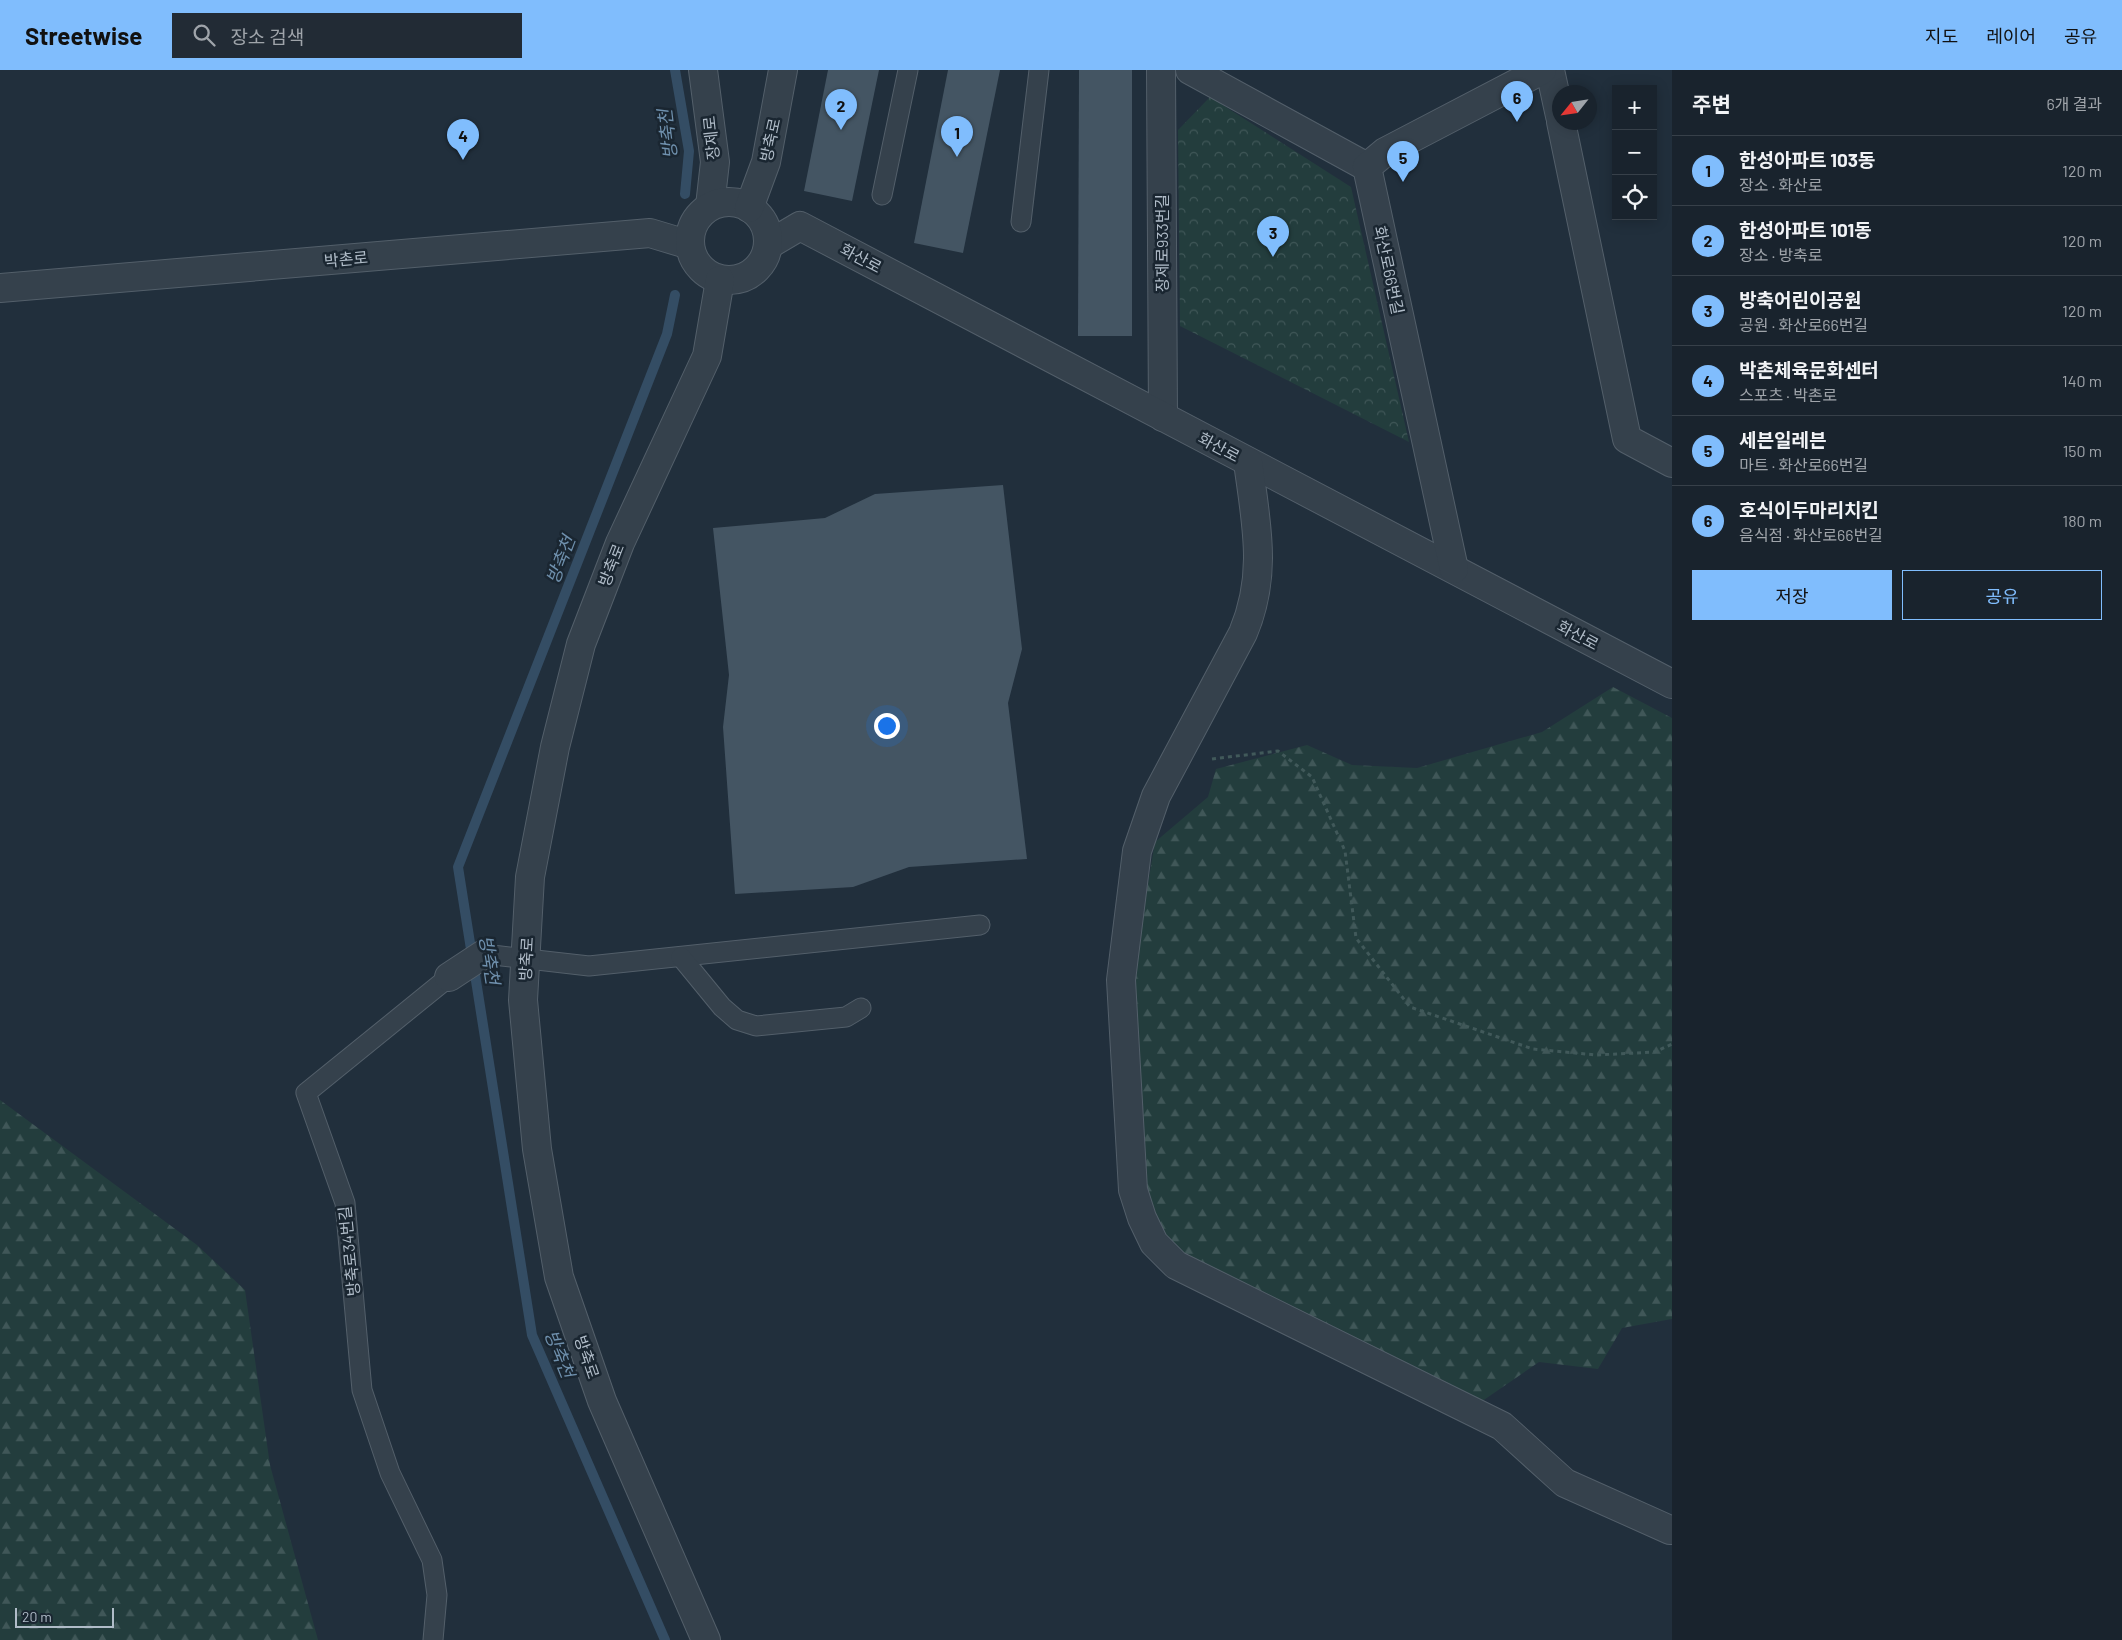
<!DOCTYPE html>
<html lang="ko">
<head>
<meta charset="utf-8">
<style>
  body { margin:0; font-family:Barlow,"Noto Sans KR",sans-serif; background:#222b35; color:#f1f3f6 }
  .controls { position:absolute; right:15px; top:15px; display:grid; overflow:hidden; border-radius:0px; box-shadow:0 2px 12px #0003 }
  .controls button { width:45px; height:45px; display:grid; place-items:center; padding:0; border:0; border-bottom:1px solid #374049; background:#19232d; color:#f1f3f6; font:25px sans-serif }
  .compass { position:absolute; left:1552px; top:15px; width:45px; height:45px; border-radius:50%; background:#19232d; box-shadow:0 2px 12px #0003; rotate:240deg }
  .scale { position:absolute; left:15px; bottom:12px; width:99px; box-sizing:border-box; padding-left:5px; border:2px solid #b0bcc8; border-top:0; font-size:14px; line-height:18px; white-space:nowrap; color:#b0bcc8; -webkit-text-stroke:4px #1a2631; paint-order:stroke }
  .you { position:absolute; left:886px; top:655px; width:18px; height:18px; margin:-12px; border:4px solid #fff; border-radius:50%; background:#1a73e8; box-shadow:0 0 0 8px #1a73e833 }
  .badge { display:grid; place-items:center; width:32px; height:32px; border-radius:50%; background:#80bdfd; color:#111; font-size:16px; font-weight:700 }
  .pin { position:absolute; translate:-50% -41px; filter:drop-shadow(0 1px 2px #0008) }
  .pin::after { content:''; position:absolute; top:26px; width:18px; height:15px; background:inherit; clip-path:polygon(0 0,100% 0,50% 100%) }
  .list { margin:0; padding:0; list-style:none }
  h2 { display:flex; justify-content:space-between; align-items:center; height:65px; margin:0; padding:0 20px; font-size:21px }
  h2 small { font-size:16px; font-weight:400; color:#9fa4aa }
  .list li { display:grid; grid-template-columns:32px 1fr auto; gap:15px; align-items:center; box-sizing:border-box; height:70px; padding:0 20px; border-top:1px solid #374049 }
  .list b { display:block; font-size:19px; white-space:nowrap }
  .list p { margin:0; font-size:16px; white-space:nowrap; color:#9fa4aa }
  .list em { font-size:16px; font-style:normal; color:#9fa4aa }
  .actions { display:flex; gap:10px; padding:15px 20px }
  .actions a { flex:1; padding:11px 0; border:1px solid #80bdfd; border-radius:0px; text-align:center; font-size:18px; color:#80bdfd }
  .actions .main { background:#80bdfd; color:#111 }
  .icon { flex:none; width:28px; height:28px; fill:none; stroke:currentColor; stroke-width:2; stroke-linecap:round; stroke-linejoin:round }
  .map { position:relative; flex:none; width:1672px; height:1570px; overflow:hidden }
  header { display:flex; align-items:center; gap:30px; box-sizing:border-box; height:70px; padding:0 25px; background:#80bdfd; color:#111 }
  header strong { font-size:24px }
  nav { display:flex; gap:28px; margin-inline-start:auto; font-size:18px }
  .search { width:350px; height:45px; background:#222b35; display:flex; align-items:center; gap:12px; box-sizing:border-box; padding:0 18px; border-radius:0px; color:#9fa4aa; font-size:19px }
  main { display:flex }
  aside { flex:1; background:#19232d }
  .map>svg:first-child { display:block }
  .forest { fill:url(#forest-firs) }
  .park { fill:url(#park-crowns) }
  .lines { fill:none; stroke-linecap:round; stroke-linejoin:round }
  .stream { stroke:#344d64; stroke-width:10 }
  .building { fill:#445563 }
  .service-casing { stroke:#535f6a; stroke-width:21 }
  .minor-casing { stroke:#535f6a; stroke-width:30 }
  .tertiary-casing { stroke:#535f6a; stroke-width:30 }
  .path { stroke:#41595a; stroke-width:3; stroke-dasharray:4 4; stroke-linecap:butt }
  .service { stroke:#35414c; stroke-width:19 }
  .minor { stroke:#35414c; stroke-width:28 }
  .tertiary { stroke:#35414c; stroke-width:28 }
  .labels { text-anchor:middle; stroke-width:5; stroke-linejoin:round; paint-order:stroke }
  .street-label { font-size:16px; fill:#b0bcc8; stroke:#1a2631 }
  .water-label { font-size:18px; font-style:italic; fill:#6f90ad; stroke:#1a2631 }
</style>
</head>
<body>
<header>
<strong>Streetwise</strong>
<div class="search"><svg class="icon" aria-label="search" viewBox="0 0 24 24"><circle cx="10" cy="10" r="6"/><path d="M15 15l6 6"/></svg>장소 검색</div>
<nav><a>지도</a><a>레이어</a><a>공유</a></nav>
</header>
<main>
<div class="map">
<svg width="1672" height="1570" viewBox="0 0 1672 1570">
  <defs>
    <pattern id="forest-firs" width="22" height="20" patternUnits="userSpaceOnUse" patternTransform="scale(1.25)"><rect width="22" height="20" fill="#233d3d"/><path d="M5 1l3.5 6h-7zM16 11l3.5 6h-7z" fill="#405758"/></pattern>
    <pattern id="park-crowns" width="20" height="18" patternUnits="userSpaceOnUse" patternTransform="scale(1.25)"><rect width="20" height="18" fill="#233d3d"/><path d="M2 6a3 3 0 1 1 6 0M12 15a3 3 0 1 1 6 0" fill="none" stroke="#405758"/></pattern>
  </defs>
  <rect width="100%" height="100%" fill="#212f3c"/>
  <!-- forest -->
  <g class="forest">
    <path d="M1613,617l59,31v601l-50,9 -24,41 -59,-7 -61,42 -284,-140 -33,-28 -18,-62 -11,-196 23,-136 53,-45 8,-28 91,-24 45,20 65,3 125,-36z"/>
    <path d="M0,1030l197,145 48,45 25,175 48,175h-318z"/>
  </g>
  <!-- park -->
  <path class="park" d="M1210,27l141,90 58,255 -229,-116 -2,-196z"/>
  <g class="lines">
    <!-- stream -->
    <g class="stream">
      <path d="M675,0l14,81 -4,43"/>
      <path d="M665,1570l-133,-305 -74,-468 209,-533 8,-39"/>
    </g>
  </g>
  <!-- building -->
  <g class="building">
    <path d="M828,0h51l-27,131 -48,-10z"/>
    <path d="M948,0h52l-37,183 -49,-10z"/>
    <path d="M1079,0h53v266h-54z"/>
    <path d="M1003,415l19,164 -14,54 19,156 -118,8 -56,20 -118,7 -12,-167 6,-52 -16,-147 112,-10 50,-24z"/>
  </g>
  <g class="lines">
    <!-- service casing -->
    <g class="service-casing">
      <g id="service">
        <path d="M882,125l26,-125"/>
        <path d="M1021,152l18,-152"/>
        <path d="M484,884l105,12 391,-41"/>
        <path d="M681,887l41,50 15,13 19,6 90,-9 15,-9"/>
        <path d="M433,1570l4,-45 -5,-35 -42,-87 -28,-83 -17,-187 -39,-110 143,-116"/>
      </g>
    </g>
    <!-- minor casing -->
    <g class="minor-casing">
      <g id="minor">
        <path d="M703,0l12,92 -5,44"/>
        <path d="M1161,0l2,347"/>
        <path d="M1190,0l177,97"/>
        <path d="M1550,0l10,46"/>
        <path d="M1561,52l66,317 45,24"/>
        <path d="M768,175l32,-19 872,458"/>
        <path d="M0,218l650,-55 40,12"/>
        <path d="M1248,392c8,61 20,112 -5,171l-87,163 -19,55 -16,129 12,210 9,28 12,25 22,22 326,161 63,57 105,47"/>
        <path d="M1454,499l-87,-402 18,-15 157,-82"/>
        <path d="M449,907l35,-23"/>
      </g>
    </g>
    <!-- tertiary casing -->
    <g class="tertiary-casing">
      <g id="tertiary">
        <circle cx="729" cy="171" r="39"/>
        <path d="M749,138l17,-46 17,-92"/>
        <path d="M706,1570l-104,-239 -43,-124 -22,-128 -14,-149 7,-123 25,-130 26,-103 39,-101 87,-187 13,-76"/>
      </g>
    </g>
    <!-- path -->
    <path class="path" d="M1212,689l66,-8 34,26 33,74 11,87 54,69 123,42 64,6 58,-3 17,-8"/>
    <!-- service -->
    <use href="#service" class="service"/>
    <!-- minor -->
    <use href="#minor" class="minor"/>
    <!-- tertiary -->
    <use href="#tertiary" class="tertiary"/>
  </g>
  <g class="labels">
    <!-- street labels -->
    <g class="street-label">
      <text transform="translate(711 68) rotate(-96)" y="6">장제로</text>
      <text transform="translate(770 70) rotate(-78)" y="6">방축로</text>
      <text transform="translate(1162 173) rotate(-90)" y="6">장제로933번길</text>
      <text transform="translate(861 188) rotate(28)" y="6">화산로</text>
      <text transform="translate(346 189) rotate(-5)" y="6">박촌로</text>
      <text transform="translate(1389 200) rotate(78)" y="6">화산로66번길</text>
      <text transform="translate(1219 377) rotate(28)" y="6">화산로</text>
      <text transform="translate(611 495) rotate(-69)" y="6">방축로</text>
      <text transform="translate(1578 565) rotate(28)" y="6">화산로</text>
      <text transform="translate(526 889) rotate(-87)" y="6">방축로</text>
      <text transform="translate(349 1181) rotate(-96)" y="6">방축로34번길</text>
      <text transform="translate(587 1287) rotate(71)" y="6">방축로</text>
    </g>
    <!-- water labels -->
    <g class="water-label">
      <text transform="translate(668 64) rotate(-97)" y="6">방축천</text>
      <text transform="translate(561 490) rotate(-69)" y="6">방축천</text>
      <text transform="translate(489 890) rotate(81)" y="6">방축천</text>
      <text transform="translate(559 1284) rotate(68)" y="6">방축천</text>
    </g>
  </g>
</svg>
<div class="controls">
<button>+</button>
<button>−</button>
<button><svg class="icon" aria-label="locate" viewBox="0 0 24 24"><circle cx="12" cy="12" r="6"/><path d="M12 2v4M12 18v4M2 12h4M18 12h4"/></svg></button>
</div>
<svg class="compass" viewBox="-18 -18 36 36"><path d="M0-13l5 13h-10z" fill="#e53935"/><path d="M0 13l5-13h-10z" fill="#9fa4aa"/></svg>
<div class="scale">20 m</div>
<div class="you"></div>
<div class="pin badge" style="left:957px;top:87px">1</div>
<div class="pin badge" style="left:841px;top:60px">2</div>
<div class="pin badge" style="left:1273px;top:187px">3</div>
<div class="pin badge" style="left:463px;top:90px">4</div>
<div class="pin badge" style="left:1403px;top:112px">5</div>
<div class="pin badge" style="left:1517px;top:52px">6</div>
</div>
<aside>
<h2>주변<small>6개 결과</small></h2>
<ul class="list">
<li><span class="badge">1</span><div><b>한성아파트 103동</b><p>장소 · 화산로</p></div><em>120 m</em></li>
<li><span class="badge">2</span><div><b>한성아파트 101동</b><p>장소 · 방축로</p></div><em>120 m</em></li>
<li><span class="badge">3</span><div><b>방축어린이공원</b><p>공원 · 화산로66번길</p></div><em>120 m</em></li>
<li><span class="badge">4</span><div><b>박촌체육문화센터</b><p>스포츠 · 박촌로</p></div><em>140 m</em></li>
<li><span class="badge">5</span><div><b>세븐일레븐</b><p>마트 · 화산로66번길</p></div><em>150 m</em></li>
<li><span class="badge">6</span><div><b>호식이두마리치킨</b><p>음식점 · 화산로66번길</p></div><em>180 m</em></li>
</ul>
<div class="actions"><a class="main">저장</a><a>공유</a></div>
</aside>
</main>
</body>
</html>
